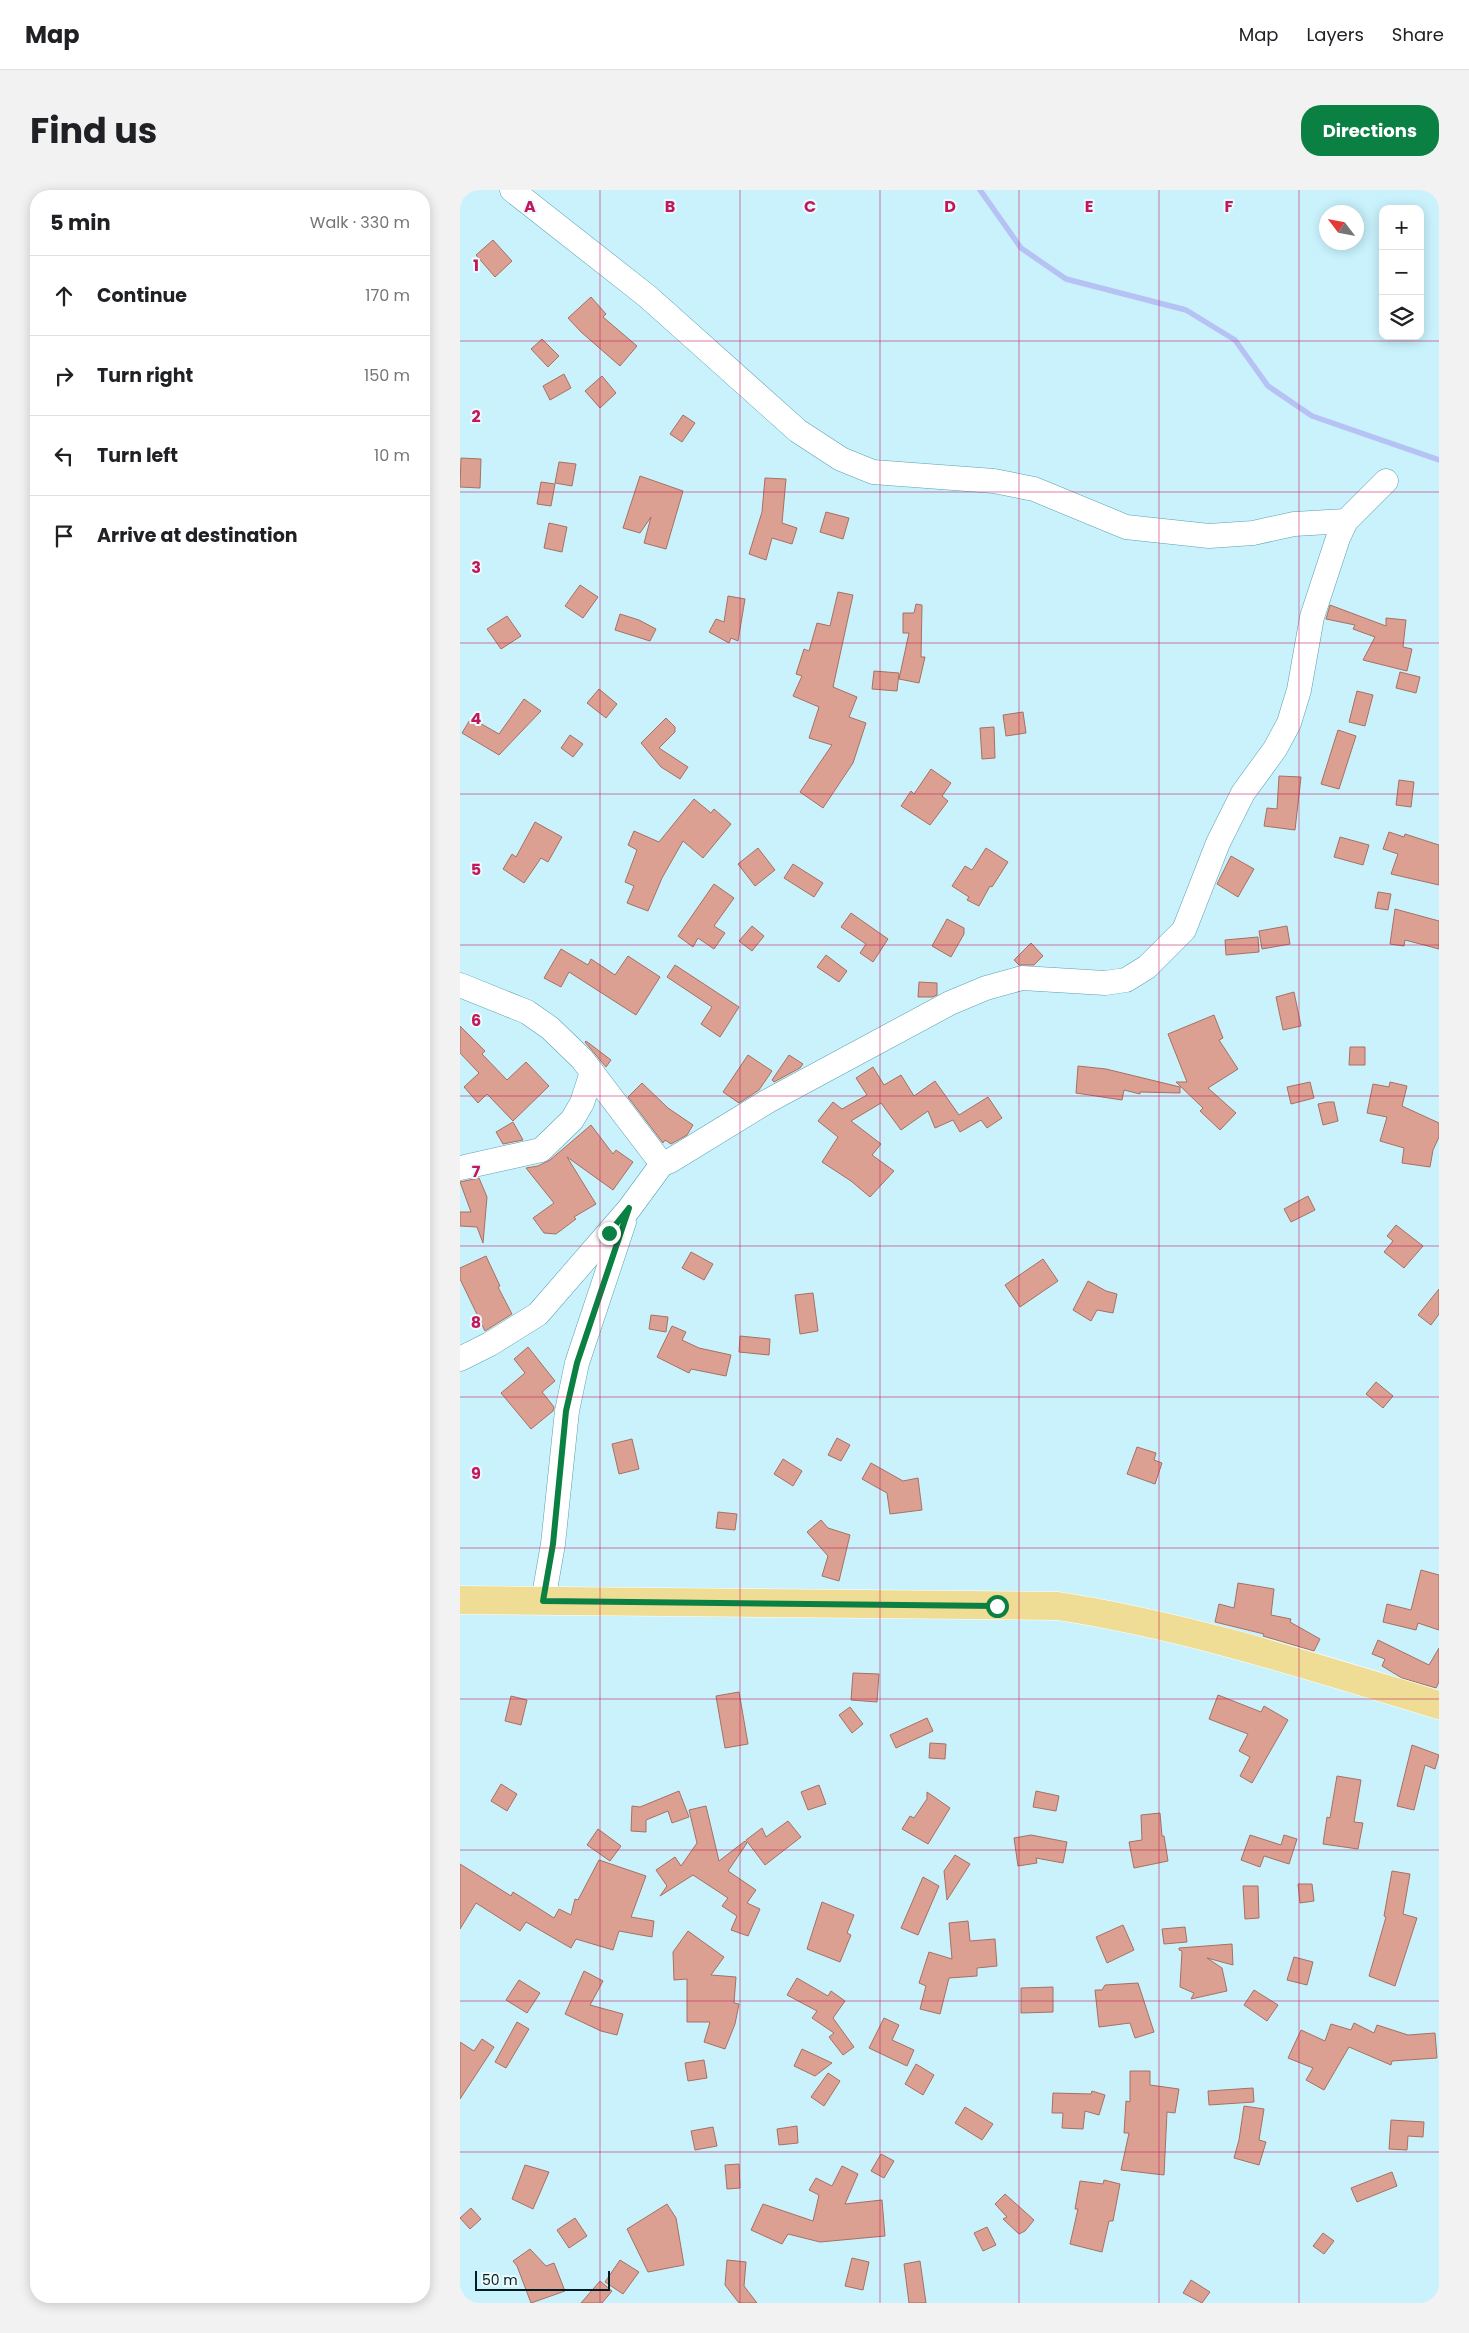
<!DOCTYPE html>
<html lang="en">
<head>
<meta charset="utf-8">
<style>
  body { margin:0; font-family:Poppins,sans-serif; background:#f2f2f2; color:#202124 }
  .controls { position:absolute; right:15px; top:15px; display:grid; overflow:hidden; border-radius:10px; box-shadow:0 2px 12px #0003 }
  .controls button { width:45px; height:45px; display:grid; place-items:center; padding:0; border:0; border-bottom:1px solid #e0e0e0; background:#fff; color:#202124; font:25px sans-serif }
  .compass { position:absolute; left:859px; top:15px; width:45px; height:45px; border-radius:50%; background:#fff; box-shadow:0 2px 12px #0003; rotate:302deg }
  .scale { position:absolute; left:15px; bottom:12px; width:135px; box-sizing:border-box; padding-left:5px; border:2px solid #001d23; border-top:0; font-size:14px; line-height:18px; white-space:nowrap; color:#001d23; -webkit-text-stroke:4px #ecfafd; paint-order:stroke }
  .stop { position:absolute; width:15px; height:15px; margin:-11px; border:4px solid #0b8043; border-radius:50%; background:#fff }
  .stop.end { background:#0b8043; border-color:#fff; box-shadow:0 1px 5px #0008 }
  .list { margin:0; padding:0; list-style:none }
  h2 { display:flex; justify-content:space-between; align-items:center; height:65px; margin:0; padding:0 20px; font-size:21px }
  h2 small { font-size:16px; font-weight:400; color:#757577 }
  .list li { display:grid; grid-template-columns:32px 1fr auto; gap:15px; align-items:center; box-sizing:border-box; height:80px; padding:0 20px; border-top:1px solid #e0e0e0 }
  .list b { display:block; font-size:19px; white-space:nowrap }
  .list em { font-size:16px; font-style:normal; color:#757577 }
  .icon { flex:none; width:28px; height:28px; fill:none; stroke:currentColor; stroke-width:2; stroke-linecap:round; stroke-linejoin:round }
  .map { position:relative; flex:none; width:979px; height:2113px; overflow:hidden; border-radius:20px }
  header { display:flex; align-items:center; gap:30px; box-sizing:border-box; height:70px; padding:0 25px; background:#fff; border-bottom:1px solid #e0e0e0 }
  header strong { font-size:24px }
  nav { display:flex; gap:28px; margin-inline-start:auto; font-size:18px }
  .intro { display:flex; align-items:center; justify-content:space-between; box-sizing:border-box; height:120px; padding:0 30px }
  h1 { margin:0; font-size:35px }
  .button { padding:12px 22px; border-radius:20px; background:#0b8043; color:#fff; font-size:18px; font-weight:700 }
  main { display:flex; gap:30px; padding:0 30px }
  aside { flex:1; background:#fff; border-radius:20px; box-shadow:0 2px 12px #0003 }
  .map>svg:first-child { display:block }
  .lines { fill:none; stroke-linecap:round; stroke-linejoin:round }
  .stream { stroke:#b6c1f4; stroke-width:5.5 }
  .building { fill:#dba091; stroke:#a77062 }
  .minor-casing { stroke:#5aa0b0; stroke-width:25 }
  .major-casing { stroke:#fff; stroke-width:29 }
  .minor { stroke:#fff; stroke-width:24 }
  .major { stroke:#efdd95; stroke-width:28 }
  .route { stroke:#0b8043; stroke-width:6 }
  .grid { fill:none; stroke:#c2185b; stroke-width:1; stroke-opacity:0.55 }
  .grid-label { font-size:16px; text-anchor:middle; font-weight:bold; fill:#c2185b; stroke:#ecfafd; stroke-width:4; stroke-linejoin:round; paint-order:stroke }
</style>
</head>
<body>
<header>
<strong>Map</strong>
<nav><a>Map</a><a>Layers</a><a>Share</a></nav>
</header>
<div class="intro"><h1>Find us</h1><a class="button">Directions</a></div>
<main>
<aside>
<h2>5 min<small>Walk · 330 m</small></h2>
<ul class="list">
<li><svg class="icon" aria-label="ahead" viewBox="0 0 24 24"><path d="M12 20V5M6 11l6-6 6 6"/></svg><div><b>Continue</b></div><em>170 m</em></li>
<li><svg class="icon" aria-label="right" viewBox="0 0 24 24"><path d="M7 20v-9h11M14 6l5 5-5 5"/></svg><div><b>Turn right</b></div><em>150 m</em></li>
<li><svg class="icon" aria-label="left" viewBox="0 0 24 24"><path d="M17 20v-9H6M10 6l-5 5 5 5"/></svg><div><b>Turn left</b></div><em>10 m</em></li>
<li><svg class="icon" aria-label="arrive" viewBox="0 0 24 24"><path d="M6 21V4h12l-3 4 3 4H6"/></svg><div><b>Arrive at destination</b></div></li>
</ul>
</aside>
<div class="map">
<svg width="979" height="2113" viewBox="0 0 979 2113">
  <rect width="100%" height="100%" fill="#c9f2fc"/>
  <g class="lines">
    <!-- stream -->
    <path class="stream" d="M520,0l41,58 45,31 120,31 49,30 33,46 44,30 127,44"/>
  </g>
  <!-- building -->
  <g class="building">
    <path d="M33,50l19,21 -17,16 -19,-22z"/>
    <path d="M131,107l15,17 -3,3 34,29 -17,20 -39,-34 -13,-14z"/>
    <path d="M82,149l17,17 -11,11 -17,-18z"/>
    <path d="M104,184l7,14 -21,12 -7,-14z"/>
    <path d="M142,186l14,17 -16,15 -15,-17z"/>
    <path d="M223,225l12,8 -13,19 -12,-8z"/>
    <path d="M1,268l20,1 -1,29 -20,-1z"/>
    <path d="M99,272l17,2 -4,22 -17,-3z"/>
    <path d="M180,286l43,15 -17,58 -22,-6 7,-26 -11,16 -17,-5z"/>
    <path d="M305,288l21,1 -4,44 15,5 -5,16 -20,-6 -6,22 -17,-6 13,-42z"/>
    <path d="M81,292l14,2 -4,22 -14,-2z"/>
    <path d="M366,322l23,6 -6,21 -23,-7z"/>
    <path d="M89,333l18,4 -5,25 -18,-4z"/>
    <path d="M120,395l18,12 -15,21 -18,-12z"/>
    <path d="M378,402l15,3 -20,92 24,10 -8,20 17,6 -13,40 -30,45 -23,-16 32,-47 -23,-7 10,-31 -26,-11 9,-20 -6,-2 8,-25 5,2 8,-28 13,3z"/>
    <path d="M268,406l17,3 -7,42 -7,-3 -2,5 -20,-11 7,-13 8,3z"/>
    <path d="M456,414l6,1 -1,52h4l-6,26 -20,-4 10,-46h-6v-20h11z"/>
    <path d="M870,415l56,21v-8l20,2 -3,27 9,2 -5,22 -44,-11 12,-23 -22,-8 2,-4 -29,-6z"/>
    <path d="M160,424l19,6 17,9 -6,12 -35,-11z"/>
    <path d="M47,426l14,20 -20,13 -14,-20z"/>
    <path d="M414,481l25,2 -2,18 -25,-2z"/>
    <path d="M940,482l20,5 -4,16 -20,-5z"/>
    <path d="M139,499l18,15 -11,14 -19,-15z"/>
    <path d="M897,501l16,4 -8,31 -16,-4z"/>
    <path d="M64,509l17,12 -42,44 -37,-22 9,-15 28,16z"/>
    <path d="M563,522l3,21 -20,3 -3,-21z"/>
    <path d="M206,528l9,9v5l-16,16 29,19 -8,12 -19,-12 -20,-24z"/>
    <path d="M534,537l1,31 -13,1 -2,-31z"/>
    <path d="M878,540l18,6 -17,53 -18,-5z"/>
    <path d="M110,545l13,9 -10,13 -12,-9z"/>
    <path d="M471,579l20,14 -9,13 6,5 -18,24 -29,-19 10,-15 3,3z"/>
    <path d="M819,586l22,1 -6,53 -31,-4 3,-18 10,1z"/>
    <path d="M939,590l15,2 -3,25 -15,-2z"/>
    <path d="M234,609l17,14 3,-4 17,15 -28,34 -20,-17 -21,37 -14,33 -21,-8 7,-17 -9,-4 12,-32 -9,-5 6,-14 25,11z"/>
    <path d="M75,632l27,15 -14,25 -7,-4 -17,25 -21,-14 9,-15 4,3z"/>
    <path d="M929,642l15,5 1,-3 34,11v40l-48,-11 7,-20 -15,-5z"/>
    <path d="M880,647l29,8 -6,20 -29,-8z"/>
    <path d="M298,658l17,22 -20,16 -17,-22z"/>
    <path d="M526,658l22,14 -16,25 -2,-1 -11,20 -12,-6 2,-3 -17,-11 13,-20 7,4z"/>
    <path d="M771,666l23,13 -16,28 -21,-13z"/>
    <path d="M333,674l30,19 -9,14 -30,-19z"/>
    <path d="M254,694l20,14 -20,28 11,7 -11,16 -16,-11 -5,9 -15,-11z"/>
    <path d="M918,702l13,2 -3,16 -13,-2z"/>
    <path d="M935,719l44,12v28l-34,-9 -1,6 -14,-2z"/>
    <path d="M391,723l37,26 -15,23 -13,-9 6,-9 -25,-17z"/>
    <path d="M487,729l17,9v6l-13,23 -19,-11z"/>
    <path d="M292,736l12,10 -12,15 -13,-10z"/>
    <path d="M827,736l3,18 -28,5 -3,-18z"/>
    <path d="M798,747l1,15 -33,3 -1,-15z"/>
    <path d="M571,753l12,13 -9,9h-15l-5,-5z"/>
    <path d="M101,759l27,16 3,-6 24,16 13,-19 32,21 -24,38 -67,-43 -8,15 -17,-9z"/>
    <path d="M366,765l21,16 -8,11 -22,-15z"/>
    <path d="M215,775l64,42 -19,30 -19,-13 11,-17 -45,-30z"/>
    <path d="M459,792l18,1v12l-5,2h-14z"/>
    <path d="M834,802l7,34 -18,4 -7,-33z"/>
    <path d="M754,825l9,23 -4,2 19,29 -30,19 28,25 -16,17 -20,-19 3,-3 -27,-26h11l-19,-48z"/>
    <path d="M0,836l25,25 -3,3 25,26 19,-18 23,24 -36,35 -26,-27 -9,9 -14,-16 15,-14 -19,-20z"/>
    <path d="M126,851l25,19 -5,7 -21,-25z"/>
    <path d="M890,857h15v18h-16z"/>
    <path d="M288,865l24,16 -13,19 -20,13 -16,-11z"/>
    <path d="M329,865l14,9 -3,4 -26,14 -2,-2z"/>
    <path d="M618,876l28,3 74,18v6l-40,-1v2l-16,-4 -2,10 -46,-7z"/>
    <path d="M413,877l11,18 17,-10 13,21 21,-15 24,34 29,-18 14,21 -15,10 -6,-8 -21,12 -7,-12 -18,8 -7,-17 -27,19 -20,-27 -30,18 30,23 -9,11 22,16 -24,26 -19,-16 -29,-19 16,-25 -20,-16 15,-19 9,7 25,-14 -11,-17z"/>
    <path d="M850,892l4,16 -23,6 -4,-17z"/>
    <path d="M930,892l17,4 -5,20 37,17v14l-6,13 -3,17 -28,-4 2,-15 -24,-7 7,-24 -20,-4 6,-29 16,3z"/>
    <path d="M182,893l26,25 25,17 -6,10 -16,9 -6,-4 -2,3 -35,-46z"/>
    <path d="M868,912h6l4,19 -15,4 -5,-21z"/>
    <path d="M53,932l10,18 -20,4 -7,-12z"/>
    <path d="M131,935l22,29 3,-4 17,12 -20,28 -46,-33 29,47 -22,13 2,2 -20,15 -12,-1 -11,-15 21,-15 -28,-35 12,-2 12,-6z"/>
    <path d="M19,988l8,19 -4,46 -6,-16 -17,-1v-14h11l-11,-30z"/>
    <path d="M848,1006l7,14 -24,12 -7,-13z"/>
    <path d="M936,1035l27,21 -19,22 -20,-16 9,-11 -6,-5z"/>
    <path d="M231,1062l22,12 -9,16 -22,-12z"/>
    <path d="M26,1066l14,30 -2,1 14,27 -27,17 -25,-52v-11z"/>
    <path d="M583,1069l15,22 -38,26 -15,-22z"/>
    <path d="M628,1091l18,10 11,3 -4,19 -16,-3 -6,11 -18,-11z"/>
    <path d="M979,1099v25l-8,11 -13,-10z"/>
    <path d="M353,1103l5,38 -18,3 -5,-39z"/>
    <path d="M191,1125l17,2 -2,15 -17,-3z"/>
    <path d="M212,1136l14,6 -4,8 17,8 32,7 -5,21 -35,-7 -2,4 -32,-16z"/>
    <path d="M280,1146l30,3 -1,16 -30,-3z"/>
    <path d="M68,1157l27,34 -13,11 12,15 -1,4 -22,18 -30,-36 24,-20 -11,-14z"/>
    <path d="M916,1192l17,14 -10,12 -17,-14z"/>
    <path d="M377,1248l13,7 -9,16 -13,-6z"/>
    <path d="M172,1249l7,30 -20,5 -7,-30z"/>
    <path d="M677,1257l19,6 -2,7 8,3 -7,21 -28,-10z"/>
    <path d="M323,1269l19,12 -9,15 -19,-12z"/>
    <path d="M411,1273l32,18 15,-3 4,32 -32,4 -3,-21 -25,-14z"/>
    <path d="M258,1322l19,2 -2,16 -19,-2z"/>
    <path d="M361,1330l7,8 22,7 -11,46 -17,-5 6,-20 -21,-24z"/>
    <path d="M961,1380l18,5v55l-21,-7 -2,7 -33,-8 4,-18 24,6z"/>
    <path d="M778,1393l36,6 -3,26 20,4 -1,3 30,17 -6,12 -51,-15 1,-2 -49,-12 4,-18 15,4z"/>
    <path d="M918,1450l51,25 10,-17v34l-3,6 -34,-10 -20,-12 3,-7 -13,-5z"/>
    <path d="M393,1483l26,1 -2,28 -26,-2z"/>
    <path d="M279,1502l9,52 -23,4 -9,-52z"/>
    <path d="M758,1505l43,17 3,-6 24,14 -36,63 -12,-7 10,-19 -11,-6 9,-17 -39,-15z"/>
    <path d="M51,1506l16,4 -6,25 -16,-4z"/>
    <path d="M390,1517l13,17 -11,9 -13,-18z"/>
    <path d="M467,1528l6,13 -37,17 -6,-13z"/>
    <path d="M470,1553l16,1 -1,15 -16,-1z"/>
    <path d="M952,1555l27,10 -4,14 -10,-4 -11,45 -17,-4z"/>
    <path d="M877,1586l24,4 -7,42 9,1 -5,26 -35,-5 4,-27 3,1z"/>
    <path d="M41,1594l16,10 -10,17 -16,-10z"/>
    <path d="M359,1595l7,19 -18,6 -7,-18z"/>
    <path d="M219,1601l10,26 -17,6 -4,-12 -22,9v12l-15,-1 1,-25 8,1z"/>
    <path d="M576,1601l23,5 -3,15 -23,-4z"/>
    <path d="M467,1602l23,16 -22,36 -26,-15 8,-13 4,2 13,-19z"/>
    <path d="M246,1616l13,55 26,-20 2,2 -19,28 28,19 -9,13 13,6 -12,27 -17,-6 6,-14 -15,-10 6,-8 -35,-23 -33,21 7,-10 -11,-16 19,-13 6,9 16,-23 -8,-33z"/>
    <path d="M700,1623l2,23h2l4,25 -34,7 -5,-26 13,-2 -1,-25z"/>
    <path d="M328,1631l13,16 -36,28 -19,-25 16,-12 4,9z"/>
    <path d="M138,1639l23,17 -11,15 -23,-16z"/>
    <path d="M571,1645l36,7 -4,21 -27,-5 1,5 -19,3 -4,-28z"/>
    <path d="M790,1645l31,10 3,-10 13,4 -8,25 -25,-8 -4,11 -19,-7z"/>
    <path d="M495,1665l15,9 -23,36 -3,-29z"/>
    <path d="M139,1670l47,16 -15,41 23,4 -2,16 -33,-6 -6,19 -37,-11 -5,9 -45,-26 -6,9 -44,-28 -16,26v-65l51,32 2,-4 41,26 5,-9 12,6 4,-16 3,1z"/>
    <path d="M932,1681l18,3 -7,40 14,4 -22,68 -26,-10 17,-59 -2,-1z"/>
    <path d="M463,1687l16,9 -21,49 -17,-7z"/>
    <path d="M838,1694h14l2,17 -14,2z"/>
    <path d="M783,1696h15l1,32 -14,1z"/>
    <path d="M362,1712l32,13 -7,18 4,2 -11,27 -33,-13z"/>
    <path d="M508,1731l2,20 25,-2 2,27 -20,2v8l-28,2 -9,36 -20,-5 6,-23 -7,-3 10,-31 23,7 -3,-36z"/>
    <path d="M663,1735l11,25 -27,13 -11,-26z"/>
    <path d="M725,1737l2,15 -23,2 -2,-15z"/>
    <path d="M228,1741l36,26 -13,18 25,2 -2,26 5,1 -4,20 -10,25 -21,-7 6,-20h-23v-43l-13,1 -1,-28z"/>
    <path d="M772,1754l1,21 -26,-7 15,10 5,23 -36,8 3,-6 -14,-6 2,-36 -3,-1v-2z"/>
    <path d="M834,1767l19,5 -6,23 -20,-5z"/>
    <path d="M124,1781l19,10 -13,24 33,9 -6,21 -16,-4 -36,-17z"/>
    <path d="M337,1788l31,18 3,-5 14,10 -12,17 21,29 -11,8 -14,-18 5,-4 -22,-15 5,-7 -30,-16z"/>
    <path d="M59,1790l21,13 -13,20 -21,-13z"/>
    <path d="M678,1793l16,49 -19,6 -5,-15 -31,4 -4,-37h7l3,-5z"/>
    <path d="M593,1797v25l-32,1v-25z"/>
    <path d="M794,1800l24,15 -11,16 -23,-16z"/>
    <path d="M424,1828l15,7 -7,15 22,10 -7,16 -38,-18z"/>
    <path d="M57,1832l12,7 -23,39 -11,-6z"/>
    <path d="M894,1833l20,10 3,-8 31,10 27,-2 2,25 -45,3 -1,4 -42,-18 -25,43 -18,-10 7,-12 -25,-10 13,-28 24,11 6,-17 20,6z"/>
    <path d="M22,1849l12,8 -34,52v-57l14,9z"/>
    <path d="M342,1859l30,14 -17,13 -21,-10z"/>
    <path d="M244,1870l3,18 -19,3 -3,-18z"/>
    <path d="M456,1874l18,11 -11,20 -18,-11z"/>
    <path d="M670,1881h20v14l29,4 -4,24 -8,-1 -3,63 -43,-5 8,-37h-5l2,-32 4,1z"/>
    <path d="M368,1883l12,8 -16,25 -13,-9z"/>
    <path d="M793,1898l1,14 -45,3 -1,-14z"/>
    <path d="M632,1901l13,4 -6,20 -14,-4 -2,18 -21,-1 1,-15h-11l1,-20 38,1z"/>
    <path d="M784,1916l20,3 -5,31 7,2 -7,23 -25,-7 5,-18z"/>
    <path d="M505,1917l28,17 -11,16 -27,-17z"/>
    <path d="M931,1930l33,2 -1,15 -15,-1 -1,14 -18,-1z"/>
    <path d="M337,1936l1,17 -19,2 -2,-16z"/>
    <path d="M253,1937l4,19 -22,4 -4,-19z"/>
    <path d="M421,1964l13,7 -10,17 -13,-7z"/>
    <path d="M279,1974l1,24 -13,1 -2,-24z"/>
    <path d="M65,1975l24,7 -16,37 -21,-10z"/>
    <path d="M382,1976l16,8 -13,30 37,-4 3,36 -65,6 -32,-8 -6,10 -31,-14 12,-26 50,17 6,-26 -10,-5 7,-12 16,8z"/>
    <path d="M932,1982l5,14 -40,16 -6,-14z"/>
    <path d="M644,1990l16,4 -7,37h-4l-7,31 -32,-8 8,-35h-3l5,-28 23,3z"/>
    <path d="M545,2004l29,26 -9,11 -6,3 -16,-15 4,-2 -12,-13z"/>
    <path d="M207,2014l9,14 8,47 -36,7 -21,-43z"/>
    <path d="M11,2018l10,11 -11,10 -10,-11z"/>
    <path d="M115,2028l12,18 -18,12 -12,-18z"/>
    <path d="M527,2037l9,18 -13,6 -9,-18z"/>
    <path d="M863,2043l11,8 -10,13 -11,-8z"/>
    <path d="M70,2059l16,17 8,-3 11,28 -34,12 -14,-37 -4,-5z"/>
    <path d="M392,2068l17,4 -6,28 -18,-4z"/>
    <path d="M160,2070l19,12 -16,22 -18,-12z"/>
    <path d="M267,2070l19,2 -2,24 13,17h-18l-14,-18z"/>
    <path d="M460,2071l6,42h-17l-5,-39z"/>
    <path d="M731,2090l19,12 -8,11 -19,-10z"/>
    <path d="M140,2091l12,10 -10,12h-21z"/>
  </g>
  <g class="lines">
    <!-- minor casing -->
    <g class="minor-casing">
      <g id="minor">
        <path d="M52,0l135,106 151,135 43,28 32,13 121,9 40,8 92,38 83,9 44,-3 41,-9 52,-3"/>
        <path d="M0,795l67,27 23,16 32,31 80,105"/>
        <path d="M0,978l81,-18 31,-30 10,-17 10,-31"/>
        <path d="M0,1169l30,-15 48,-30 91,-105 33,-45 8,-3 98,-60 182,-98 36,-15 36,-10 83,5 21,-3 21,-13 37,-37 34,-87 25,-50 32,-44 14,-26 10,-33 13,-73 26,-79 8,-17 40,-40"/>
        <path d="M83,1411l10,-57 14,-133 10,-48 47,-141"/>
      </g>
    </g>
    <!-- major casing -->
    <g class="major-casing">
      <path id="major" d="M0,1410l598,6c130,20 255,61 381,99"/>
    </g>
    <!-- minor -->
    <use href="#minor" class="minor"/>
    <!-- major -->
    <use href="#major" class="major"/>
  </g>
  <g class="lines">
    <!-- route -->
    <path class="route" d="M149,1043l20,-25 -52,155 -11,48 -13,133 -10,57 454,5"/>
  </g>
  <!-- grid -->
  <path class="grid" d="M140,0v2113M280,0v2113M420,0v2113M559,0v2113M699,0v2113M839,0v2113M0,151h979M0,302h979M0,453h979M0,604h979M0,755h979M0,906h979M0,1056h979M0,1207h979M0,1358h979M0,1509h979M0,1660h979M0,1811h979M0,1962h979"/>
  <g class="grid-label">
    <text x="70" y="22">A</text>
    <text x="210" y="22">B</text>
    <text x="350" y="22">C</text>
    <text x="490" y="22">D</text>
    <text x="629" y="22">E</text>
    <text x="769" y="22">F</text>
    <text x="16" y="81">1</text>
    <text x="16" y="232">2</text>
    <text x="16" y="383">3</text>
    <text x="16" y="534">4</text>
    <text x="16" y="685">5</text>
    <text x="16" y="836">6</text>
    <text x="16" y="987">7</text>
    <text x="16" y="1138">8</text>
    <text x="16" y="1289">9</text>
  </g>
</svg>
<div class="controls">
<button>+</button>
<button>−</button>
<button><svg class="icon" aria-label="layers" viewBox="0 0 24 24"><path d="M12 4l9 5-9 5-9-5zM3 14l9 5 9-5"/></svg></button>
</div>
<svg class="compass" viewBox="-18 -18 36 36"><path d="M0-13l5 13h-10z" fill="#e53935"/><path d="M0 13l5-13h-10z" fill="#757577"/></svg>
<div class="scale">50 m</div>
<div class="stop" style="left:537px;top:1416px"></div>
<div class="stop end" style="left:149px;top:1043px"></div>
</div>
</main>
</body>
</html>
